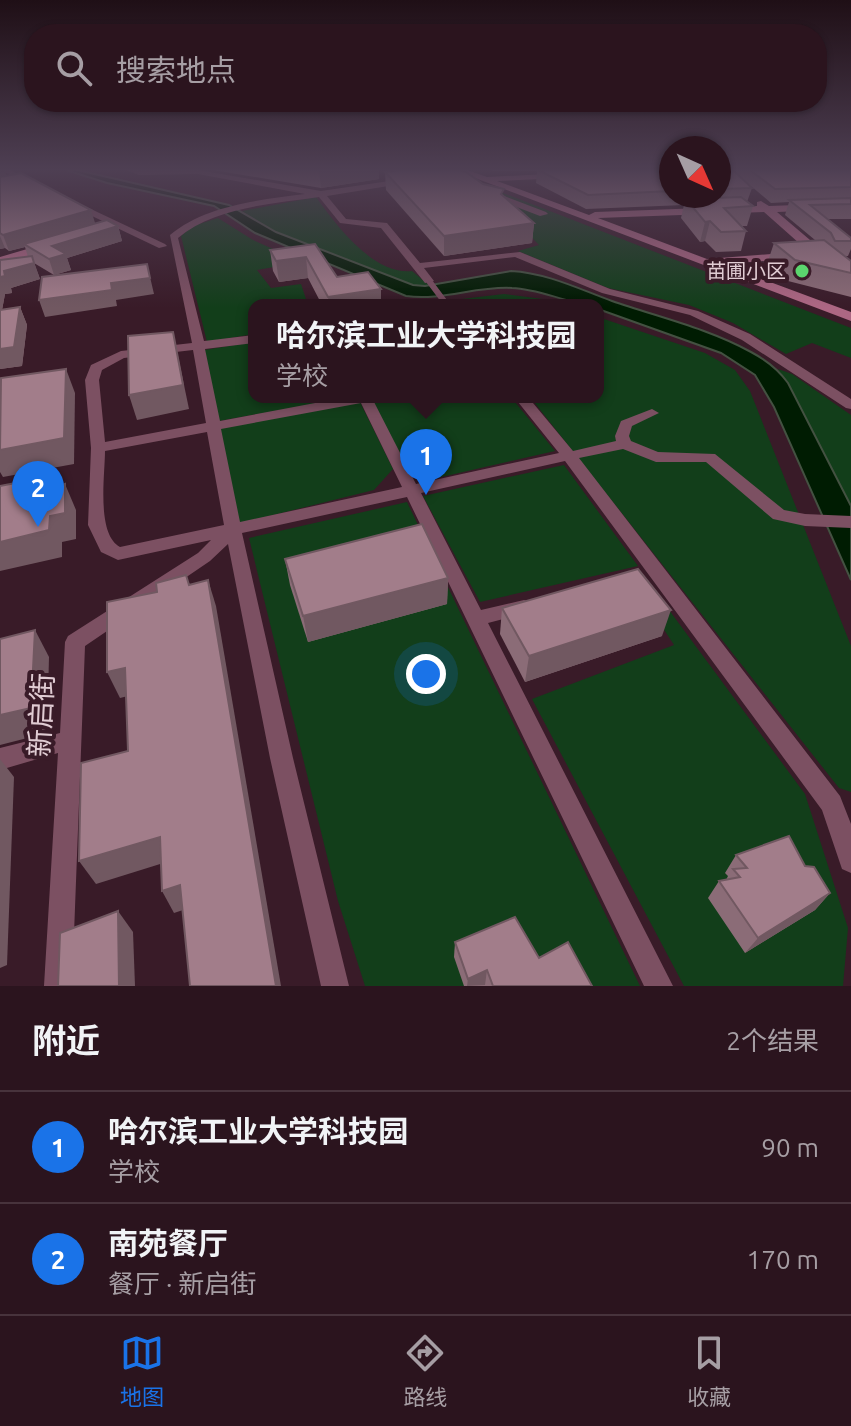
<!DOCTYPE html>
<html lang="zh">
<head>
<meta charset="utf-8">
<style>
  body { margin:0; font-family:Ubuntu,"Noto Sans SC",sans-serif; background:#331d27; color:#f1f3f6 }
  .compass { position:absolute; left:659px; top:136px; width:72px; height:72px; border-radius:50%; background:#2b141e; box-shadow:0 2px 6px #0004; rotate:135deg }
  .you { position:absolute; left:426px; top:674px; width:28px; height:28px; margin:-20px; border:6px solid #fff; border-radius:50%; background:#1a73e8; box-shadow:0 0 0 12px #1a73e833 }
  .badge { display:grid; place-items:center; width:52px; height:52px; border-radius:50%; background:#1a73e8; color:#fff; font-size:26px; font-weight:700 }
  .pin { position:absolute; translate:-50% -66px; filter:drop-shadow(0 2px 4px #0008) }
  .pin::after { content:''; position:absolute; top:42px; width:28px; height:24px; background:inherit; clip-path:polygon(0 0,100% 0,50% 100%) }
  .popup { position:absolute; left:248px; top:299px; width:356px; height:104px; box-sizing:border-box; display:grid; place-content:center; border-radius:16px; background:#2b141e; filter:drop-shadow(0 2px 6px #0005); font-size:26px; white-space:nowrap; color:#a69ea4 }
  .popup b { font-size:30px; color:#f1f3f6 }
  .popup::after { content:''; position:absolute; left:50%; top:100%; margin-left:-16px; border:16px solid transparent; border-top-color:#2b141e }
  .list { margin:0; padding:0; list-style:none }
  h2 { display:flex; justify-content:space-between; align-items:center; height:104px; margin:0; padding:0 32px; font-size:34px }
  h2 small { font-size:26px; font-weight:400; color:#a69ea4 }
  .list li { display:grid; grid-template-columns:52px 1fr auto; gap:24px; align-items:center; box-sizing:border-box; height:112px; padding:0 32px; border-top:2px solid #47333c }
  .list b { display:block; font-size:30px; white-space:nowrap }
  .list p { margin:0; font-size:26px; white-space:nowrap; color:#a69ea4 }
  .list em { font-size:26px; font-style:normal; color:#a69ea4 }
  .icon { flex:none; width:44px; height:44px; fill:none; stroke:currentColor; stroke-width:2; stroke-linecap:round; stroke-linejoin:round }
  .map { position:relative; flex:none; width:851px; height:986px; overflow:hidden }
  .search { position:absolute; background:#2b141e; box-shadow:0 2px 6px #0004; left:24px; right:24px; top:24px; height:88px; display:flex; align-items:center; gap:20px; box-sizing:border-box; padding:0 28px; border-radius:32px; color:#a69ea4; font-size:30px }
  .sheet { height:328px; background:#2b141e }
  nav { display:flex; justify-content:space-around; align-items:center; box-sizing:border-box; height:112px; border-top:2px solid #47333c; background:#2b141e; font-size:22px; color:#a69ea4 }
  nav a { display:grid; justify-items:center; gap:4px }
  nav .on { color:#1a73e8 }
  .map>svg:first-child { display:block }
  .green { fill:#123e1a }
  .water { fill:#001c02; stroke:#435141; stroke-width:2 }
  .lines { fill:none; stroke-linecap:round; stroke-linejoin:round }
  .lane { stroke:#7c5062; stroke-width:6 }
  .street { fill:#7c5062; fill-rule:evenodd }
  .secondary { fill:#ad6783; fill-rule:evenodd }
  .wall { fill:#8b6c77 }
  .shaded-wall { fill:#715861 }
  .building { fill:#a27d8a; stroke:#715861; stroke-width:2 }
  .poi-dot { fill:#5bd56e; stroke:#391b28; stroke-width:3 }
  .labels { text-anchor:middle; stroke-width:8; stroke-linejoin:round; paint-order:stroke }
  .far-poi-label { font-size:20px; fill:#e0ccd3; stroke:#391b28; text-anchor:end }
  .near-street-label { font-size:28px; fill:#e0ccd3; stroke:#391b28 }
</style>
</head>
<body>
<div class="map">
<svg width="851" height="986" viewBox="0 0 851 986">
  <rect width="100%" height="100%" fill="#391b28"/>
  <!-- green -->
  <g class="green">
    <path d="M480,184l371,144v30l-39,-15 -26,11 -53,-31 -44,-18 -81,-17 -90,-37 21,-6z"/>
    <path d="M316,197c21,29 57,78 96,74l18,15 -17,-1 -137,-53 -34,-21z"/>
    <path d="M218,218l35,22 49,22 -45,8 14,18 30,-4 7,21h-54v29l-47,8 -26,-106 12,-10z"/>
    <path d="M504,294l39,5 20,6h-105l-5,-5z"/>
    <path d="M598,317l107,36 30,17 15,21 101,255v146l-12,-4 -309,-391h68z"/>
    <path d="M254,342v55h99l-134,24 -15,-71z"/>
    <path d="M778,369l14,5 59,41v92z"/>
    <path d="M385,397h126l44,54 -118,27 -32,-11 -34,-68z"/>
    <path d="M360,402l33,67 -19,21 -137,34 -17,-97z"/>
    <path d="M564,465l74,101 -158,36 -57,-106z"/>
    <path d="M407,502l233,484h-275l-27,-85 -89,-363z"/>
    <path d="M652,587l153,207 43,134 -5,58h-159l-152,-287 142,-54 -35,-54z"/>
  </g>
  <!-- water -->
  <path class="water" d="M66,170h11l152,35 47,27 137,53 12,1 86,-15c36,2 68,18 101,30 46,16 95,27 139,51 15,8 27,17 37,31l63,123v74l-77,-173 -19,-32 -34,-22 -123,-44v-4c-29,0 -56,-16 -86,-17 -36,-2 -70,13 -106,8l-151,-63 -41,-27 -107,-23z"/>
  <g class="lines">
    <!-- lane -->
    <path class="lane" d="M429,281l18,24"/>
    <!-- street -->
    <g class="street">
      <path d="M1,170h9l26,13 -7,2z"/>
      <path d="M126,170h72l123,21 89,-13 -7,-8h8l8,11 -92,15 19,23 41,4 33,40 100,-11 90,37 88,22 52,23 101,65v10l-5,-1 -104,-68 -52,-25 -88,-22 -87,-36 -91,11 10,13 -9,2 -44,-55 -41,-5 -21,-26c-47,7 -104,10 -141,41l26,103 50,-6v8l-49,6 15,72 127,-24h29l-3,3 43,84 143,-31 -45,-56h14l45,54 43,-10 -1,-5 6,-15 31,-12 7,4 -27,13 -3,10 2,5 27,11 57,2 69,56 21,4 46,2v12l-46,-2 -32,-7 -67,-57h-50l-33,-13 -44,9 261,338 11,28v49l-9,-4 -20,-59 -257,-349 -144,32 60,117 43,-10 7,2 2,5 -2,5 -43,11 185,363h-29l-237,-489 -165,36 51,225 56,228h-28l-51,-228 -42,-214 -18,17 -125,85 -13,340h-28l14,-233 -58,17v-22l60,-15 5,-91 3,-6 130,-83 13,-13 -93,20 -17,-8 -13,-27 3,-77 -6,-68 6,-15 30,-14 71,-8 -22,-108c36,-30 89,-35 135,-41l-107,-20 -59,1zM193,350l13,73 -101,19 -6,-62 3,-10 22,-12zM361,403l41,84 -162,35 -19,-93zM207,432l17,93 -104,22c-24,-13 -15,-72 -15,-96z"/>
      <path d="M491,191l55,21 2,2 -8,2 -52,-20 -1,-2z"/>
      <path d="M74,201l91,43 2,2 -8,2 -88,-42v-4z"/>
    </g>
    <!-- secondary -->
    <g class="secondary">
      <path d="M454,170h13l20,7 80,-4 1,2 -5,3 -66,3 92,34 6,-3 162,-6v-4l4,-1 8,5 82,-3v6l-74,3 46,39v6l-101,7 129,48v9zM764,212l44,39 -101,8 -109,-41z"/>
      <path d="M51,242l6,4 -2,3 -55,16v-8z"/>
    </g>
  </g>
  <!-- wall -->
  <g class="wall">
    <path d="M0,170l7,6 88,47 23,3 4,15 -55,17 4,12 -17,5 -20,-12 6,16 -29,9 1,5 -7,1 -3,16 18,-3 7,18 -5,41 -22,3v-109l28,-3 -3,-10 -16,4 -4,-3 -5,1z"/>
    <path d="M213,170h166v9l-58,9z"/>
    <path d="M492,170h179v26h48v-26h132v49h-23l23,19v11l-3,7h-4l7,5v36l-63,-16 -21,-17 7,-21 41,-3 -30,-25 4,-13 -18,1 -20,-17 1,2 -5,14 6,4 -6,20h-5l4,5 -5,20 -25,1 -11,-11 -5,1 -19,-24 3,-13 -98,4 -50,-26 1,-12h-44z"/>
    <path d="M385,172l119,25 30,26 -2,20 -88,13 -58,-66z"/>
    <path d="M315,244l22,33 44,12v16h-59l-14,-27 -29,4 -6,-11 -3,-21z"/>
    <path d="M285,559l163,19 -1,26 -139,38 -18,-57z"/>
    <path d="M502,608l160,28 -137,46 -25,-48z"/>
    <path d="M736,855l69,11 25,27 -15,17 -70,43 -37,-55 11,-17 7,-1 2,-4 -3,-3z"/>
    <path d="M455,942l84,16 53,28h-128l-10,-29z"/>
  </g>
  <!-- shaded-wall -->
  <g class="shaded-wall">
    <path d="M0,170h5l3,10 -8,2z"/>
    <path d="M319,170h60v9l-58,9z"/>
    <path d="M91,210l5,16 -72,18 1,3 -16,4 -6,-16z"/>
    <path d="M710,221l-5,20 -5,1 5,-20z"/>
    <path d="M534,223l-2,20 -88,13v-20z"/>
    <path d="M118,226l4,15 -55,17 4,12 -17,5 -5,-16 3,-13z"/>
    <path d="M0,236l5,12 -5,1z"/>
    <path d="M32,256l8,23 -29,9 1,5 -7,1 -5,27v-44l4,-6z"/>
    <path d="M306,257l2,21 -29,4 -3,-21z"/>
    <path d="M147,264l7,30 -38,6 1,6 -72,11 -6,-17 72,-17z"/>
    <path d="M381,289v16h-52l-1,-8z"/>
    <path d="M20,307l7,18 -5,41 -22,3v-20z"/>
    <path d="M173,332l16,77 -52,11 -8,-25z"/>
    <path d="M66,369l9,24 -1,71 -71,13 -3,-5v-22z"/>
    <path d="M56,475l9,22v-13l11,26v29l-14,3v15l-62,14v-29l50,-26 6,-29z"/>
    <path d="M448,578l-1,26 -139,38 -5,-26z"/>
    <path d="M208,580l8,26 65,380h-5z"/>
    <path d="M671,610l-9,26 -137,46 4,-26z"/>
    <path d="M35,630l14,27 -2,76 -47,12v-30z"/>
    <path d="M125,668l11,26 -16,4 -13,-26z"/>
    <path d="M0,759l14,18 -7,188 -7,3z"/>
    <path d="M160,837l13,23 -77,24 -17,-23z"/>
    <path d="M180,885l12,22 -18,6 -12,-22z"/>
    <path d="M830,893l-15,17 -70,43 13,-15z"/>
    <path d="M118,911l15,21 2,54h-16z"/>
    <path d="M487,970l-2,15 -18,1 1,-7z"/>
  </g>
  <!-- building -->
  <g class="building">
    <path d="M402,170h57l7,2 17,12 21,5 -3,5 33,29 -90,13 -59,-64z"/>
    <path d="M538,170h133v21l-83,4z"/>
    <path d="M719,170h14l19,18 -33,1z"/>
    <path d="M750,170h101v17l-76,2z"/>
    <path d="M21,173l70,37 -88,25 -3,-2v-56z"/>
    <path d="M741,197l12,9 -29,2 22,23 -25,1 -11,-11 -5,1 -19,-23z"/>
    <path d="M851,198v6l-41,1 41,33v3h-16l-4,-8 -42,-33z"/>
    <path d="M107,220l11,6 -66,20 14,8 -17,5 -25,-15z"/>
    <path d="M824,240l27,21v12l-56,-13 -21,-17z"/>
    <path d="M315,244l22,33 31,-5 13,17 -53,8 -22,-40 -30,4 -6,-11z"/>
    <path d="M32,256l2,7 -30,8 1,5 -5,1v-17z"/>
    <path d="M147,264l3,14 -39,5 1,7 -73,10 3,-23z"/>
    <path d="M20,307l-6,40 -14,2v-39z"/>
    <path d="M173,332l10,53 -54,10 -1,-59z"/>
    <path d="M66,369l-2,69 -64,12 1,-72z"/>
    <path d="M56,475v12l9,-3v29l-15,3 -1,14 -49,12v-56z"/>
    <path d="M422,524l26,54 -145,38 -18,-57z"/>
    <path d="M638,569l33,41 -142,46 -27,-48z"/>
    <path d="M186,575l3,10 19,-5 68,406h-86l-10,-101 -18,6 -2,-54 -81,24 2,-98 47,-12 -3,-83 -18,4v-70l50,-10 -1,-9z"/>
    <path d="M35,630l-4,78 -31,7v-76z"/>
    <path d="M789,836l16,30 9,1 16,26 -72,45 -39,-57 21,-4 -7,-8 14,-1 -11,-13z"/>
    <path d="M118,911l1,75h-61l2,-53z"/>
    <path d="M515,917l24,41 29,-16 24,44h-99l-6,-16 -19,9 -13,-37z"/>
  </g>
  <!-- sky -->
  <linearGradient id="sky" x2="0" y2="1"><stop stop-color="#1f0f16"/><stop offset="0.55" stop-color="#4e3f53"/><stop offset="1" stop-color="#4e3f53" stop-opacity="0"/></linearGradient>
  <rect width="851" height="308" fill="url(#sky)"/>
  <!-- markers -->
  <circle class="poi-dot" cx="802" cy="271" r="8"/>
  <g class="labels">
    <!-- far-poi labels -->
    <g class="far-poi-label">
      <text x="786" y="278">苗圃小区</text>
    </g>
    <!-- near-street labels -->
    <g class="near-street-label">
      <text transform="translate(41 715) rotate(-87)" y="10">新启街</text>
    </g>
  </g>
</svg>
<svg class="compass" viewBox="-18 -18 36 36"><path d="M0-13l5 13h-10z" fill="#e53935"/><path d="M0 13l5-13h-10z" fill="#a69ea4"/></svg>
<div class="you"></div>
<div class="pin badge" style="left:426px;top:495px">1</div>
<div class="popup"><b>哈尔滨工业大学科技园</b>学校</div>
<div class="pin badge" style="left:38px;top:527px">2</div>
<div class="search"><svg class="icon" aria-label="search" viewBox="0 0 24 24"><circle cx="10" cy="10" r="6"/><path d="M15 15l6 6"/></svg>搜索地点</div>
</div>
<section class="sheet">
<h2>附近<small>2个结果</small></h2>
<ul class="list">
<li><span class="badge">1</span><div><b>哈尔滨工业大学科技园</b><p>学校</p></div><em>90 m</em></li>
<li><span class="badge">2</span><div><b>南苑餐厅</b><p>餐厅 · 新启街</p></div><em>170 m</em></li>
</ul>
</section>
<nav>
<a class="on"><svg class="icon" aria-label="map" viewBox="0 0 24 24"><path d="M3 6l6-2 6 2 6-2v14l-6 2-6-2-6 2zM9 4v14M15 6v14"/></svg>地图</a>
<a><svg class="icon" aria-label="directions" viewBox="0 0 24 24"><path d="M12 3l9 9-9 9-9-9zM9 14v-3h6M13 9l2 2-2 2"/></svg>路线</a>
<a><svg class="icon" aria-label="saved" viewBox="0 0 24 24"><path d="M7 4h10v16l-5-4-5 4z"/></svg>收藏</a>
</nav>
</body>
</html>
